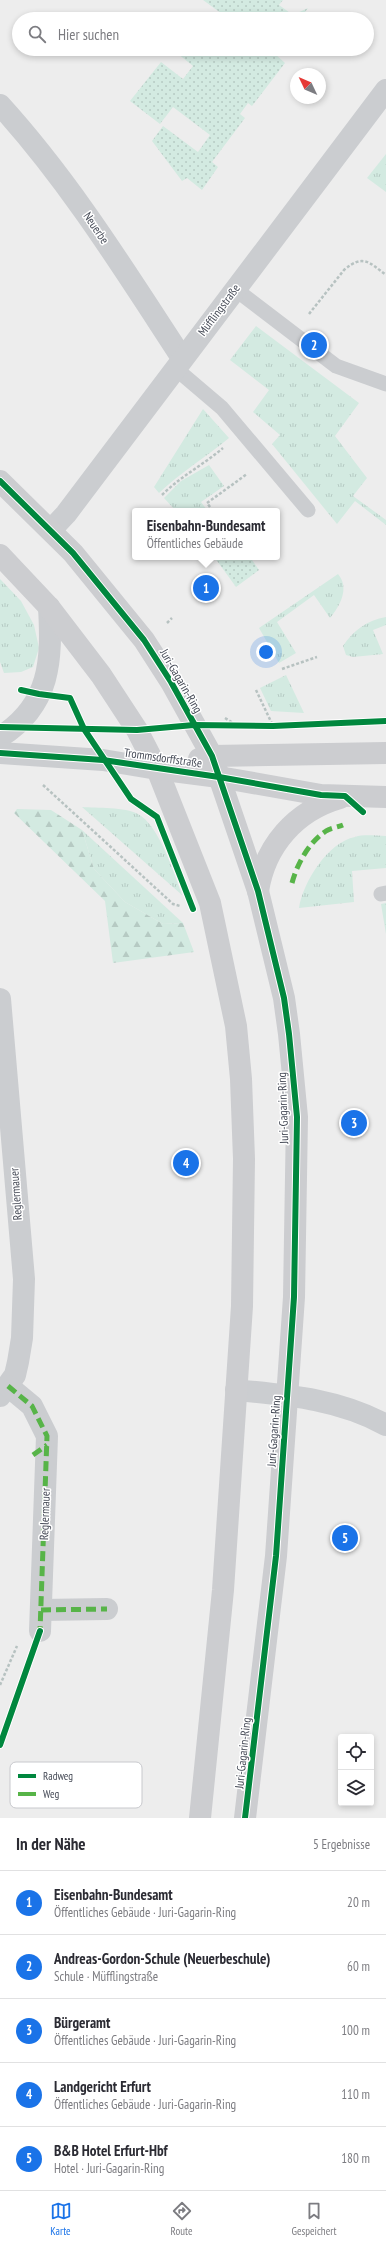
<!DOCTYPE html>
<html lang="de">
<head>
<meta charset="utf-8">
<style>
  body { margin:0; font-family:"PT Sans Narrow",sans-serif; background:#f7f7f7; color:#2b2b33 }
  .controls { position:absolute; right:12px; bottom:12px; display:grid; overflow:hidden; border-radius:4px; box-shadow:0 2px 6px #0003 }
  .controls button { width:36px; height:36px; display:grid; place-items:center; padding:0; border:0; border-bottom:1px solid #e1e1e2; background:#fff; color:#2b2b33; font:20px sans-serif }
  .compass { position:absolute; left:290px; top:68px; width:36px; height:36px; border-radius:50%; background:#fff; box-shadow:0 2px 6px #0003; rotate:314deg }
  .you { position:absolute; left:266px; top:652px; width:14px; height:14px; margin:-10px; border:3px solid #fff; border-radius:50%; background:#1a73e8; box-shadow:0 0 0 6px #1a73e833 }
  .badge { display:grid; place-items:center; width:26px; height:26px; border-radius:50%; background:#1a73e8; color:#fff; font-size:13px; font-weight:700 }
  .pin { position:absolute; translate:-50% -50%; border:2px solid #fff; box-shadow:0 1px 4px #0006 }
  .popup { position:absolute; left:132px; top:508px; width:148px; height:52px; box-sizing:border-box; display:grid; place-content:center; border-radius:4px; background:#fff; filter:drop-shadow(0 1px 3px #0005); font-size:13px; white-space:nowrap; color:#7c7c81 }
  .popup b { font-size:15px; color:#2b2b33 }
  .popup::after { content:''; position:absolute; left:50%; top:100%; margin-left:-8px; border:8px solid transparent; border-top-color:#fff }
  .list { margin:0; padding:0; list-style:none }
  h2 { display:flex; justify-content:space-between; align-items:center; height:52px; margin:0; padding:0 16px; font-size:17px }
  h2 small { font-size:13px; font-weight:400; color:#7c7c81 }
  .list li { display:grid; grid-template-columns:26px 1fr auto; gap:12px; align-items:center; box-sizing:border-box; height:64px; padding:0 16px; border-top:1px solid #e1e1e2 }
  .list b { display:block; font-size:15px; white-space:nowrap }
  .list p { margin:0; font-size:13px; white-space:nowrap; color:#7c7c81 }
  .list em { font-size:13px; font-style:normal; color:#7c7c81 }
  .icon { flex:none; width:22px; height:22px; fill:none; stroke:currentColor; stroke-width:2; stroke-linecap:round; stroke-linejoin:round }
  .map { position:relative; flex:none; width:386px; height:1818px; overflow:hidden }
  .search { position:absolute; background:#fff; box-shadow:0 2px 6px #0003; left:12px; right:12px; top:12px; height:44px; display:flex; align-items:center; gap:10px; box-sizing:border-box; padding:0 14px; border-radius:22px; color:#7c7c81; font-size:15px }
  .sheet { height:372px; background:#fff }
  nav { display:flex; justify-content:space-around; align-items:center; box-sizing:border-box; height:56px; border-top:1px solid #e1e1e2; background:#fff; font-size:11px; color:#7c7c81 }
  nav a { display:grid; justify-items:center; gap:2px }
  nav .on { color:#1a73e8 }
  .map>svg:first-child { display:block }
  .grass { fill:url(#grass-tufts) }
  .forest { fill:url(#forest-firs) }
  .garden { fill:url(#garden-dots) }
  .lines { fill:none; stroke-linecap:round; stroke-linejoin:round }
  .path { stroke:#b7c2c1; stroke-width:2.5; stroke-dasharray:3 2; stroke-linecap:butt }
  .lane { stroke:#cbcdd0; stroke-width:15 }
  .street { stroke:#cbcdd0; stroke-width:22 }
  .secondary { stroke:#cccdd0; stroke-width:22 }
  .quiet { stroke:#57b448; stroke-width:5; stroke-dasharray:10 5; stroke-linecap:butt }
  .cycleway-casing { stroke:#fff; stroke-width:8 }
  .cycleway { stroke:#00873e; stroke-width:6 }
  .labels { text-anchor:middle; stroke-width:3; stroke-linejoin:round; paint-order:stroke }
  .street-label { font-size:12px; fill:#464b57; stroke:#fff }
  .key { fill:#fff; stroke:#c8c9cd; stroke-width:1 }
  .key-label { font-size:11px; fill:#464b57 }
</style>
</head>
<body>
<div class="map">
<svg width="386" height="1818" viewBox="0 0 386 1818">
  <defs>
    <pattern id="grass-tufts" width="24" height="20" patternUnits="userSpaceOnUse"><rect width="24" height="20" fill="#d3eae1"/><path d="M3 7l-1-3M5 7V3M7 7l1-3M15 17l-1-3M17 17v-4M19 17l1-3" fill="none" stroke="#b6cac3"/></pattern>
    <pattern id="forest-firs" width="22" height="20" patternUnits="userSpaceOnUse"><rect width="22" height="20" fill="#d3eae1"/><path d="M5 1l3.5 6h-7zM16 11l3.5 6h-7z" fill="#b6cac3"/></pattern>
    <pattern id="garden-dots" width="8" height="8" patternUnits="userSpaceOnUse"><rect width="8" height="8" fill="#d3eae1"/><path d="M2 2h.1M6 6h.1" fill="none" stroke="#b6cac3" stroke-width="1.8" stroke-linecap="round"/></pattern>
  </defs>
  <rect width="100%" height="100%" fill="#ededed"/>
  <!-- grass -->
  <g class="grass">
    <path d="M386,154v38l-19,-14z"/>
    <path d="M256,326l103,77 -24,33 32,42 -14,18 33,24v5l-31,-24 -18,23 -65,-80 8,-9 -27,-23 16,-22 -39,-30z"/>
    <path d="M203,409l26,29c-23,19 -48,34 -70,55l-5,-6z"/>
    <path d="M209,465l15,21 -23,16 6,8 -31,1 -12,-13 17,-17z"/>
    <path d="M338,574c12,14 2,32 -8,44l-16,-23 -37,27 19,31 -17,10 -20,-35z"/>
    <path d="M0,579l21,22 13,24 5,23 -6,19 -12,5 -17,1 -4,-11z"/>
    <path d="M386,617v8l-13,5 10,24 -30,3 -7,-2 -3,-9c10,-15 24,-26 43,-29z"/>
    <path d="M286,675l18,38 -33,-2 -11,-23z"/>
    <path d="M82,807c15,1 43,0 56,7 21,11 36,59 44,81z"/>
    <path d="M82,830l101,93 -20,1 -38,-22 -31,-33z"/>
    <path d="M386,836v32l-34,3 2,31 -55,6c4,-26 29,-66 56,-71 9,-3 21,-1 31,-1z"/>
    <path d="M386,903v31l-5,-30z"/>
  </g>
  <!-- forest -->
  <path class="forest" d="M17,809l34,1 31,20 12,39 31,33 38,22 20,-1 11,29 -81,11 -8,-62 -91,-88z"/>
  <!-- garden -->
  <g class="garden">
    <path d="M203,0h80l-4,5 14,10 15,-7 -8,11h-71z"/>
    <path d="M172,49h105l-3,4 11,10 -33,43 -4,-3 -8,11 5,4 -33,44 6,5 -16,23 -15,-12 -5,3 -30,-40 11,-15 35,26 12,-17 -37,-28 -13,17 -30,-23 31,-39 22,17 10,-13z"/>
    <path d="M217,557h33l9,13 -23,17 -21,-29z"/>
  </g>
  <g class="lines">
    <!-- path -->
    <g class="path">
      <path d="M309,314l35,-44c19,-16 25,-8 42,5"/>
      <path d="M162,495c19,-19 41,-30 61,-47"/>
      <path d="M210,507l-3,-4 40,-29"/>
      <path d="M167,623l5,-5"/>
      <path d="M282,669l35,-12"/>
      <path d="M256,690l17,36"/>
      <path d="M69,698l16,33"/>
      <path d="M225,718l13,8"/>
      <path d="M43,785l130,119 7,2"/>
      <path d="M127,793l14,12"/>
      <path d="M0,1685l17,-39"/>
    </g>
    <!-- lane -->
    <g class="lane">
      <path d="M235,289l101,77 50,18"/>
      <path d="M175,368l47,40 86,102"/>
      <path d="M381,894l5,-1"/>
    </g>
    <!-- street -->
    <g class="street">
      <path d="M0,105c70,77 125,166 182,253"/>
      <path d="M51,530l15,-16 320,-424"/>
      <path d="M0,737c51,-32 52,-77 49,-130"/>
      <path d="M0,753l103,7 54,9"/>
      <path d="M0,999l24,280 -2,59 -4,24 -3,13 -15,21"/>
      <path d="M8,1386l24,20 15,30 -7,195"/>
      <path d="M236,1390c52,5 103,9 150,35"/>
      <path d="M41,1610l66,-1"/>
    </g>
    <!-- secondary -->
    <g class="secondary">
      <path d="M0,481l73,72 71,87 27,42 41,74 46,135 26,107 5,36 8,83 -3,180 -18,259 -31,262"/>
      <path d="M0,555l49,52 52,68 36,55 20,39 53,134 26,123 5,53 3,80 -2,147 -19,284 -23,228"/>
      <path d="M199,759l13,-3 174,-3"/>
      <path d="M157,769l62,8 102,18 65,2"/>
      <path d="M258,891c7,-45 37,-80 82,-93"/>
    </g>
    <!-- quiet -->
    <g class="quiet">
      <path d="M292,883c5,-19 17,-41 34,-52 4,-3 12,-4 17,-6"/>
      <path d="M8,1386l24,20 15,30 -7,195"/>
      <path d="M33,1455l14,-10"/>
      <path d="M41,1610l66,-1"/>
    </g>
    <!-- cycleway casing -->
    <g class="cycleway-casing">
      <g id="cycleway">
        <path d="M0,481l73,72 71,87 27,42 41,74 46,135 26,107 5,36 8,83 -3,180 -18,259 -31,262"/>
        <path d="M21,690l18,4 31,4 14,31 47,70 26,18 36,92"/>
        <path d="M0,727l137,3 57,-5 79,1 113,-5"/>
        <path d="M0,753l103,7 116,17 102,18 24,1 18,16"/>
        <path d="M0,1745l40,-114"/>
      </g>
    </g>
    <!-- cycleway -->
    <use href="#cycleway" class="cycleway"/>
  </g>
  <g class="labels">
    <!-- street labels -->
    <g class="street-label">
      <text transform="translate(96 228) rotate(56)" y="4">Neuerbe</text>
      <text transform="translate(219 310) rotate(-53)" y="4">Müfflingstraße</text>
      <text transform="translate(181 681) rotate(60)" y="4">Juri-Gagarin-Ring</text>
      <text transform="translate(163 758) rotate(8)" y="4">Trommsdorffstraße</text>
      <text transform="translate(283 1108) rotate(-92)" y="4">Juri-Gagarin-Ring</text>
      <text transform="translate(16 1194) rotate(-94)" y="4">Reglermauer</text>
      <text transform="translate(274 1431) rotate(-86)" y="4">Juri-Gagarin-Ring</text>
      <text transform="translate(45 1514) rotate(-88)" y="4">Reglermauer</text>
      <text transform="translate(243 1753) rotate(-84)" y="4">Juri-Gagarin-Ring</text>
    </g>
  </g>
  <!-- legend -->
  <rect x="10" y="1762" width="132" height="46" rx="6" class="key"/>
  <rect x="18" y="1774" width="18" height="4" fill="#00873e"/>
  <rect x="18" y="1792" width="18" height="4" fill="#57b448"/>
  <g class="key-label">
    <text x="43" y="1780">Radweg</text>
    <text x="43" y="1798">Weg</text>
  </g>
</svg>
<div class="controls">
<button><svg class="icon" aria-label="locate" viewBox="0 0 24 24"><circle cx="12" cy="12" r="6"/><path d="M12 2v4M12 18v4M2 12h4M18 12h4"/></svg></button>
<button><svg class="icon" aria-label="layers" viewBox="0 0 24 24"><path d="M12 4l9 5-9 5-9-5zM3 14l9 5 9-5"/></svg></button>
</div>
<svg class="compass" viewBox="-18 -18 36 36"><path d="M0-13l5 13h-10z" fill="#e53935"/><path d="M0 13l5-13h-10z" fill="#7c7c81"/></svg>
<div class="you"></div>
<div class="pin badge" style="left:206px;top:588px">1</div>
<div class="popup"><b>Eisenbahn-Bundesamt</b>Öffentliches Gebäude</div>
<div class="pin badge" style="left:314px;top:345px">2</div>
<div class="pin badge" style="left:354px;top:1123px">3</div>
<div class="pin badge" style="left:186px;top:1163px">4</div>
<div class="pin badge" style="left:345px;top:1538px">5</div>
<div class="search"><svg class="icon" aria-label="search" viewBox="0 0 24 24"><circle cx="10" cy="10" r="6"/><path d="M15 15l6 6"/></svg>Hier suchen</div>
</div>
<section class="sheet">
<h2>In der Nähe<small>5 Ergebnisse</small></h2>
<ul class="list">
<li><span class="badge">1</span><div><b>Eisenbahn-Bundesamt</b><p>Öffentliches Gebäude · Juri-Gagarin-Ring</p></div><em>20 m</em></li>
<li><span class="badge">2</span><div><b>Andreas-Gordon-Schule (Neuerbeschule)</b><p>Schule · Müfflingstraße</p></div><em>60 m</em></li>
<li><span class="badge">3</span><div><b>Bürgeramt</b><p>Öffentliches Gebäude · Juri-Gagarin-Ring</p></div><em>100 m</em></li>
<li><span class="badge">4</span><div><b>Landgericht Erfurt</b><p>Öffentliches Gebäude · Juri-Gagarin-Ring</p></div><em>110 m</em></li>
<li><span class="badge">5</span><div><b>B&amp;B Hotel Erfurt-Hbf</b><p>Hotel · Juri-Gagarin-Ring</p></div><em>180 m</em></li>
</ul>
</section>
<nav>
<a class="on"><svg class="icon" aria-label="map" viewBox="0 0 24 24"><path d="M3 6l6-2 6 2 6-2v14l-6 2-6-2-6 2zM9 4v14M15 6v14"/></svg>Karte</a>
<a><svg class="icon" aria-label="directions" viewBox="0 0 24 24"><path d="M12 3l9 9-9 9-9-9zM9 14v-3h6M13 9l2 2-2 2"/></svg>Route</a>
<a><svg class="icon" aria-label="saved" viewBox="0 0 24 24"><path d="M7 4h10v16l-5-4-5 4z"/></svg>Gespeichert</a>
</nav>
</body>
</html>
